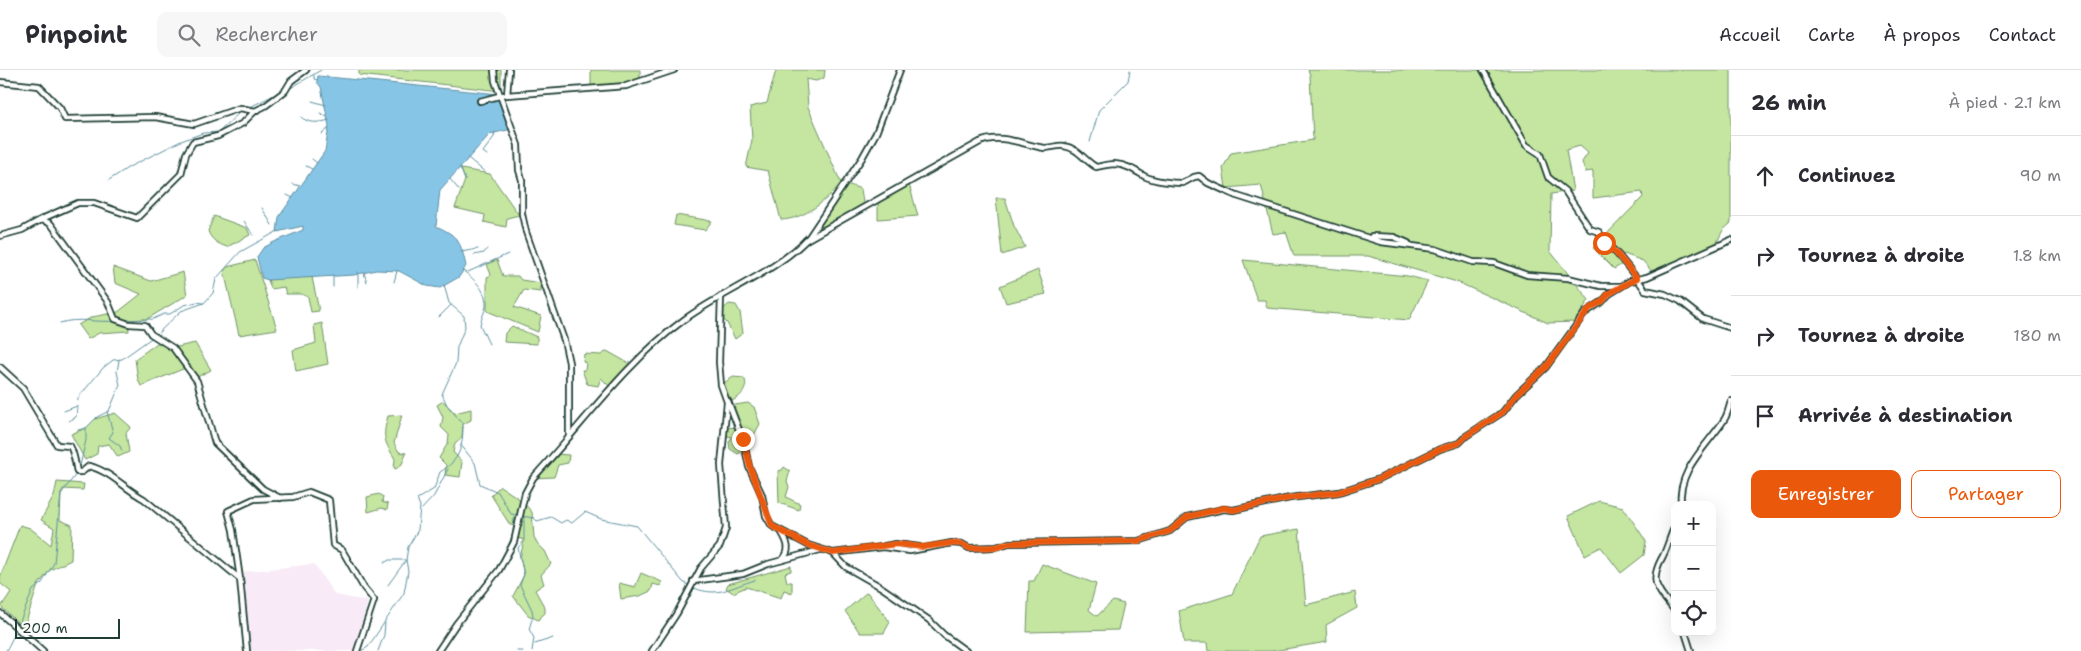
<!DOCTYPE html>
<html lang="fr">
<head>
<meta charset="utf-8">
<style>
  body { margin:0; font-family:"Shantell Sans",sans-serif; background:#f7f7f7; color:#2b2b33 }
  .controls { position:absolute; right:15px; bottom:15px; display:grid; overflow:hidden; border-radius:10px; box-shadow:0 5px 20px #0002 }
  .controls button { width:45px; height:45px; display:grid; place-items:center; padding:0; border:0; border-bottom:1px solid #e1e1e2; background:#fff; color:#2b2b33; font:25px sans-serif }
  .scale { position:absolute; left:15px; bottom:12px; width:105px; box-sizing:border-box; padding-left:5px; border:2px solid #1f3d34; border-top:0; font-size:14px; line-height:18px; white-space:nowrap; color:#1f3d34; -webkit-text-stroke:4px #fff; paint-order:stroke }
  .stop { position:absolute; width:15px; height:15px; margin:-11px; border:4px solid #ea580c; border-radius:50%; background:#fff }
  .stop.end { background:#ea580c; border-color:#fff; box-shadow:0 1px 5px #0008 }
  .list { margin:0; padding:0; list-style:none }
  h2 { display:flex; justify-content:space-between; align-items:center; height:65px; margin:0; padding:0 20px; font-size:21px }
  h2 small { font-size:16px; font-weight:400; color:#7c7c81 }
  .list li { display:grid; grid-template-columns:32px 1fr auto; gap:15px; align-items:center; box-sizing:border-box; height:80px; padding:0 20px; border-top:1px solid #e1e1e2 }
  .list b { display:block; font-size:19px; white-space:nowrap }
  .list em { font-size:16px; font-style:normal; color:#7c7c81 }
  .actions { display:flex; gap:10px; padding:15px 20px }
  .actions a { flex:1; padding:11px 0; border:1px solid #ea580c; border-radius:10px; text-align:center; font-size:18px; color:#ea580c }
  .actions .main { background:#ea580c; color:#fff }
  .icon { flex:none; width:28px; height:28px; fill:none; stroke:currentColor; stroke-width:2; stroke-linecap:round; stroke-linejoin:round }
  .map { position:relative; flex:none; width:1731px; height:581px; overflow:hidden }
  header { display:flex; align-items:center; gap:30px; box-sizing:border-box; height:70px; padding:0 25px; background:#fff; border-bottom:1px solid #e1e1e2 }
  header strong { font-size:24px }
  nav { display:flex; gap:28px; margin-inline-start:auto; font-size:18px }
  .search { width:350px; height:45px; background:#f7f7f7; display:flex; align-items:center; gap:12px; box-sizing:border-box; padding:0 18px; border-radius:10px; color:#7c7c81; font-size:19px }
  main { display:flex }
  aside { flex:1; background:#fff }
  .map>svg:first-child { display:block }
  .built { fill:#f8ebf7 }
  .green { fill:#c4e6a0; stroke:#72926a }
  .water { fill:#87c5e7; stroke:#5d8f9f }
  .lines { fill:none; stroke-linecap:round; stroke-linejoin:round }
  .stream { stroke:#5d8f9f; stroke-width:1 }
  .minor-casing { stroke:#1f3d34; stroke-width:8 }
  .minor { stroke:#fff; stroke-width:4.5 }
  .route { stroke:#ea580c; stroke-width:6 }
</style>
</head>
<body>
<header>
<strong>Pinpoint</strong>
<div class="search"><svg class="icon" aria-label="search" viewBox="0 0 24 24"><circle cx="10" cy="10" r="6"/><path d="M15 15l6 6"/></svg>Rechercher</div>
<nav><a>Accueil</a><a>Carte</a><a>À propos</a><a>Contact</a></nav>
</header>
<main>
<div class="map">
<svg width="1731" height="581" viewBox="0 0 1731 581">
  <rect width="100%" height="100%" fill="#fff"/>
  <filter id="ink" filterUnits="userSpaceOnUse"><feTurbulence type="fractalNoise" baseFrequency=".02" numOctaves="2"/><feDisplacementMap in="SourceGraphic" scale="10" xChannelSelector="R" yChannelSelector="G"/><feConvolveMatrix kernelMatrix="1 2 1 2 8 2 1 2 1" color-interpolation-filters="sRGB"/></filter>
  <g filter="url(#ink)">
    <!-- built -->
    <path class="built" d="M314,494l21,31 33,6 -14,50h-105l-7,-79z"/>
    <!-- green -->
    <g class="green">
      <path d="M359,0h142v21l-142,-16z"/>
      <path d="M591,0h49v11l-14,5 -35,3z"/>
      <path d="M776,0h49l-1,8 -8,3 -10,-2 2,28 33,76c-15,18 -36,36 -60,37l-13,-49 -22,-4 6,-27 -2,-33 17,-4z"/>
      <path d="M1308,0h423v153l-8,7 -9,18 -61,25 -10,-12 -19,-7 -4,3 4,6 -10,6 -21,-21 50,-51 -1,-5 -49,6v-27l-8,1 -3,-10 6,-9 -8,-7 -14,4 7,41 -22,3 -1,57 39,49 -15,22 -26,1 -91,-41 -89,-26h-74l-8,-24 -13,2 -12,-49 -35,3 -3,-20 8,-15 82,-13 -3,-65z"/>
      <path d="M461,99l29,5 29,41 -12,3 -1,9 -22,-5 1,-7 -30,-7 10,-28z"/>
      <path d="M847,114l14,5 3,19 -45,25 -3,-2z"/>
      <path d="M909,114l9,32 -40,3v-18z"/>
      <path d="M996,128h9l9,28 11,21 -23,8z"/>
      <path d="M676,145l36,6 -7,9 -31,-5z"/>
      <path d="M214,146l33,12 3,7 -23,12c-9,-3 -16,-7 -19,-16z"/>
      <path d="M255,190l22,69 -38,6 -15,-64 3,-4z"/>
      <path d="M497,190l6,16h15l3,4 20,3v9l-17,-2 -10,17 27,9 -3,16 -51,-21v-34l4,-2 -4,-11z"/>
      <path d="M1243,190l165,16 20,5 -19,39 -142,-12 -2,-8h-8z"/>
      <path d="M113,197l38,14 32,-9 4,23 -40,24 -19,1 1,11 -30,2 -11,6 -10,-14 14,-8 26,-5 23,-18 -26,-11z"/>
      <path d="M1038,200l8,24 -40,9 -6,-17z"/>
      <path d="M283,207h29l7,34 -8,1 -3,-15 -7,-3h-15l-2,-7 -13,2 -3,-9z"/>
      <path d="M729,234l7,1 4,7 3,21 -8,6 -8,-16 -5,-5 -1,-7z"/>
      <path d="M322,253l6,41 -32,7 -3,-21 23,-7 -2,-18z"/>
      <path d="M512,256l25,11v7l-33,-2 1,-9z"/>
      <path d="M160,271l13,7 22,-5 16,27 -16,8 -7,-11 -47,19 -3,-6 -3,-21z"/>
      <path d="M607,281l23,13 -21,22 -8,-8 -3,8 -11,-2 -5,-14h3l1,-7 -3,-1 1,-8 17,1z"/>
      <path d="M733,307l11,1c6,10 -5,22 -16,24l-7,-17z"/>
      <path d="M443,331l12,12 16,-4v11l-8,4 -1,14 -7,6 -2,8 9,10 -2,15 -15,-2 1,-10 -7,-7 9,-15 1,-8 -8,-8 2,-10 -6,-12z"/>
      <path d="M748,333l6,4 6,17 -6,11 -11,4 2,11 -7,4 -8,-5 -1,-7 3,-5 -8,-2 1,-7 13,-1 -6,-15 3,-7z"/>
      <path d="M115,343l16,14 -5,6 3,19 -11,5 -9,-13 -11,2 -1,8 -12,6 -14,-26 15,-6 9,-9z"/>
      <path d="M402,345l-8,28 5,9 7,1 -4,11 -6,5 -2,-1 1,-9c-11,-18 -13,-22 -7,-43z"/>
      <path d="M555,384l14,1 -1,8 -10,2 -4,12 -21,1z"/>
      <path d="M784,397l6,4 -3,10 2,6 -3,10 14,7 -1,6 -20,-7 -1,-32 4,-1z"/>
      <path d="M57,412l27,2 -1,6 -20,-1 -2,5 -1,26 12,5 -1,35 -21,10 -12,15 -14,43 -23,-21 10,-15 -11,-9v-6l20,-52 10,3 21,17 3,-17 -13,-8 13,-24z"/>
      <path d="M500,416l21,14 11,12 2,25 3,6 8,8 6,13 -10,11 3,9 -9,6 10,18v5l-7,7 -10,-5 -15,-19 11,-21 -4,-17 4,-18 -9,-3 2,-11 -7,-1 -19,-30z"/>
      <path d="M379,424l4,3 -1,5 6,2 -1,6 -5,-2 -14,4 -1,-15z"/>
      <path d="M1599,431l24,6 23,34 -2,14 -23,18 -20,-26 -16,8 -17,-39z"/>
      <path d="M1299,459l7,76 49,-13 2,16 -31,17 1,17 -54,9h-65l-1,-8h-23l-5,-32 53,-17 28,-58z"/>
      <path d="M1042,494l54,20 -7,26 8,6 16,-15 11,3 -6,26 -91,2 2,-51h5z"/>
      <path d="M791,496v5l-6,2 2,9h5v11l-8,-3 -3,8 -35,-11 -13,6 -7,-5 2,-4z"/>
      <path d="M641,503l21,9 -2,4 -7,-2 -2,7 -11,5 -19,3 -2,-16 16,4z"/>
      <path d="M867,522l23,30 -6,11h-24l-15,-22z"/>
    </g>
    <!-- water -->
    <path class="water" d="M318,6l181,18 13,35 -22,5 -50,56 -4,36c23,10 25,17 30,40l-7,11 -19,11 -13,-2 -28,-15 -23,-1 -22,5 -86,5 -6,-2 -5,-21 6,-9 11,-6 29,-12v-4l-26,6 2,-15 46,-66 4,-25 -8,-39 -4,-5z"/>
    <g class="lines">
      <!-- stream -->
      <g class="stream">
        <path d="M314,5v4l3,1"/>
        <path d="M289,19l32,-19"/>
        <path d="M312,31l14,4"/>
        <path d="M248,38l34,-17"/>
        <path d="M320,43l8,4"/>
        <path d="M301,47c7,7 19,6 28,3"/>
        <path d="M322,64l7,-6"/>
        <path d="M1090,72l9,-32 29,-29 2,-11"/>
        <path d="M487,85l-4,-3 11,-15 1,-5"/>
        <path d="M468,88l18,15"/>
        <path d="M312,89l5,4"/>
        <path d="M306,96l6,3"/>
        <path d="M460,97l5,13"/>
        <path d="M450,109l9,11"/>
        <path d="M109,110l20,-13 52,-26 22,-8 16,-1 23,-22"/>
        <path d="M293,114l7,2"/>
        <path d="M287,125l6,3"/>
        <path d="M262,138l10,17"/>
        <path d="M244,151l9,14"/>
        <path d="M461,182l17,-3"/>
        <path d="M474,185l10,-2 3,-4"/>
        <path d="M462,200c11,8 25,20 24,36 -1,6 -5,12 -6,19l9,19"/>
        <path d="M468,202l40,-18"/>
        <path d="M364,203l3,9"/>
        <path d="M333,205v12"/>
        <path d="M394,212l3,-11"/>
        <path d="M358,217v-15"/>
        <path d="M439,247l12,-12"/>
        <path d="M125,250l28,-1 11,-5h6l14,-9 13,-3 6,1"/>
        <path d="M60,253c18,-6 37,0 56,-2"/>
        <path d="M64,341l13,-5"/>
        <path d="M107,342l6,20 -4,6 11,8 2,5"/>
        <path d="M69,351l7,-4 2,-19 25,-30 10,-8 9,-1 35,-25 24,-23 23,-8 9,-10 3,-14 24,-27 38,-21"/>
        <path d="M78,360l8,-2 11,-11 12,-6 11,-26 -3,-13 2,-12"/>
        <path d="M461,375l14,18 5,21 18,8 13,22 6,1"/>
        <path d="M79,400l7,-30v-12"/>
        <path d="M422,439l12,-13 14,-27"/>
        <path d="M521,446l13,2 3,3 14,-4 10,6 5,-3 6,3 13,-11 16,7 36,7 46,56 7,4"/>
        <path d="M524,447v23l-6,8 6,26 -4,11 12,25 1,6 -4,13 5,9 -2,13"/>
        <path d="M508,477l5,-14 1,-16"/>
        <path d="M388,515l18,-25 2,-13 10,-17 2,-24 -3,-7 17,-10 6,-17c20,-12 23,-25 23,-48l-16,-19 -5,-11 14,-31 1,-16 8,-20 -1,-11 -15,-13 -5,-18"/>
        <path d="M694,518c25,10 36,-1 61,-8"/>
        <path d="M18,556l15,-36 9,-7 12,-20 7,-69 16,-21"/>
        <path d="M535,574l18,-6"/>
        <path d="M6,581l11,-22"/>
        <path d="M361,581l7,-4 36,-54 4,-22 -2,-11h-17l-5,3"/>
        <path d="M378,581l6,-16 1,-12"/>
        <path d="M517,581h6"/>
      </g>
      <!-- minor casing -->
      <g class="minor-casing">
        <g id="minor">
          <path d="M494,0l1,11 23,64 1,25 3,10v34l4,18 38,108 5,23v73"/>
          <path d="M509,0l-2,25 119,-9 48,-16"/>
          <path d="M1483,0l43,75 14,9 8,23 17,14 25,38 9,3c5,11 12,15 20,24 9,11 18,22 26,34l20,4 15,7 23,18 28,9"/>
          <path d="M0,12l39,4 21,22 5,11 90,-2 39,7 46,-16 15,3"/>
          <path d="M480,31l23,-6"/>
          <path d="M39,151l4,-1 8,4 57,78 7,17 14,5 16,1 6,9 22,14 24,33 18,62 48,46 17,9"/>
          <path d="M0,166l22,-6 22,-12 34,-15h16l43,15 44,-44 5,-20 7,-12 25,-6 25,-13 12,-12 10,-5 20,-15 6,-10 15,-11"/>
          <path d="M1372,166l22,1 14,6"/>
          <path d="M806,170l174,-98c20,-9 44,3 65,6 6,0 13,-3 19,-2 14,2 21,15 32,21 6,-1 13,-3 19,-3 12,1 19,6 29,12 10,5 28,7 39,7l11,-6 5,-1 9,7 29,13 144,46 54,7 38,13 21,1 33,12 41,3 33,8h20"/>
          <path d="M0,297l23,21 34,57 13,1c5,9 5,18 7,26h5l7,-6c21,5 36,23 55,33l96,80 7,72"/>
          <path d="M728,331l16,42 5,24 13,28 4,21 6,10 36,19 25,8 13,14 35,20 48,33 15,15 22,16"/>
          <path d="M1681,435c-4,-35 26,-59 43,-85 4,-6 5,-13 7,-19"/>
          <path d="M1675,456c-5,10 -7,20 -12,30 -15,26 -6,33 12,55"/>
          <path d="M885,476l11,-2 23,3"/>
          <path d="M833,483l50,-6 27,4 42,-8 10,1 7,4 27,-1 13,-4 129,-2 32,-10 17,-14 37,-8 9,1 57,-12 49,-6 40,-13 61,-30 19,-6 7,-7 37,-24 13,-17 30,-28 39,-54 18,-12 6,-7 21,-13 17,-4 84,-37"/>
          <path d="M782,490c9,-9 6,-17 0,-27"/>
          <path d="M240,509l-7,-49 -5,-19 26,-12 39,-2 16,-5 20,8 4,45 9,5 22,38 10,12 -17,51"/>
          <path d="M693,511l50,-7 25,-10 52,-14"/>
          <path d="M0,543l43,38"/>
          <path d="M1685,562l6,19"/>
          <path d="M438,581l18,-27 43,-54 15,-28 11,-49 8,-15c50,-54 92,-115 152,-159 40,-29 90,-46 124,-82l53,-79 14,-25 24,-63"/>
          <path d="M652,581l25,-38 24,-45 19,-22 6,-18 -5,-63 6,-63 -6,-17 -2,-23 2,-66"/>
        </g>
      </g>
      <!-- minor -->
      <use href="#minor" class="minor"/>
    </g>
  </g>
  <g class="lines" filter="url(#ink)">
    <!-- route -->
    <path class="route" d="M743,369l7,28 22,59 36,19 25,8 63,-9 27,3 29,-4 10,1 7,4 27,-1 13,-4 129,-2 32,-10 17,-14 37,-9 9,2 57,-12 49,-6 40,-13 61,-30 19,-6 7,-7 37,-24 13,-17 30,-28 43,-58 14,-8 5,-7 29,-16 -21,-25 -12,-10"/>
  </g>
</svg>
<div class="controls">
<button>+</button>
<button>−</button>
<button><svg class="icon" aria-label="locate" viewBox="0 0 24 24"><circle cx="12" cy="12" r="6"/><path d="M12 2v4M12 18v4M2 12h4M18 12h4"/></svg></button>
</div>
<div class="scale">200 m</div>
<div class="stop" style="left:1604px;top:173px"></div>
<div class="stop end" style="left:743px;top:369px"></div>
</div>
<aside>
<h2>26 min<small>À pied · 2.1 km</small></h2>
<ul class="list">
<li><svg class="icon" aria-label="ahead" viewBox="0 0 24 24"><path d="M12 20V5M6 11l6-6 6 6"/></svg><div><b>Continuez</b></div><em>90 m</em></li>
<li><svg class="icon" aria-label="right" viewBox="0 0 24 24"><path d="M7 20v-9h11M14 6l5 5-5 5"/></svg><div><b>Tournez à droite</b></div><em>1.8 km</em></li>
<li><svg class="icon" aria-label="right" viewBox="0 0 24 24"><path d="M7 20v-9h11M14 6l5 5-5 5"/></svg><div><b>Tournez à droite</b></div><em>180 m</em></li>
<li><svg class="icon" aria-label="arrive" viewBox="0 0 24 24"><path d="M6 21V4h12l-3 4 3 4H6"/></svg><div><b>Arrivée à destination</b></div></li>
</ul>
<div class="actions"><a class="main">Enregistrer</a><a>Partager</a></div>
</aside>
</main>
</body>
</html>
